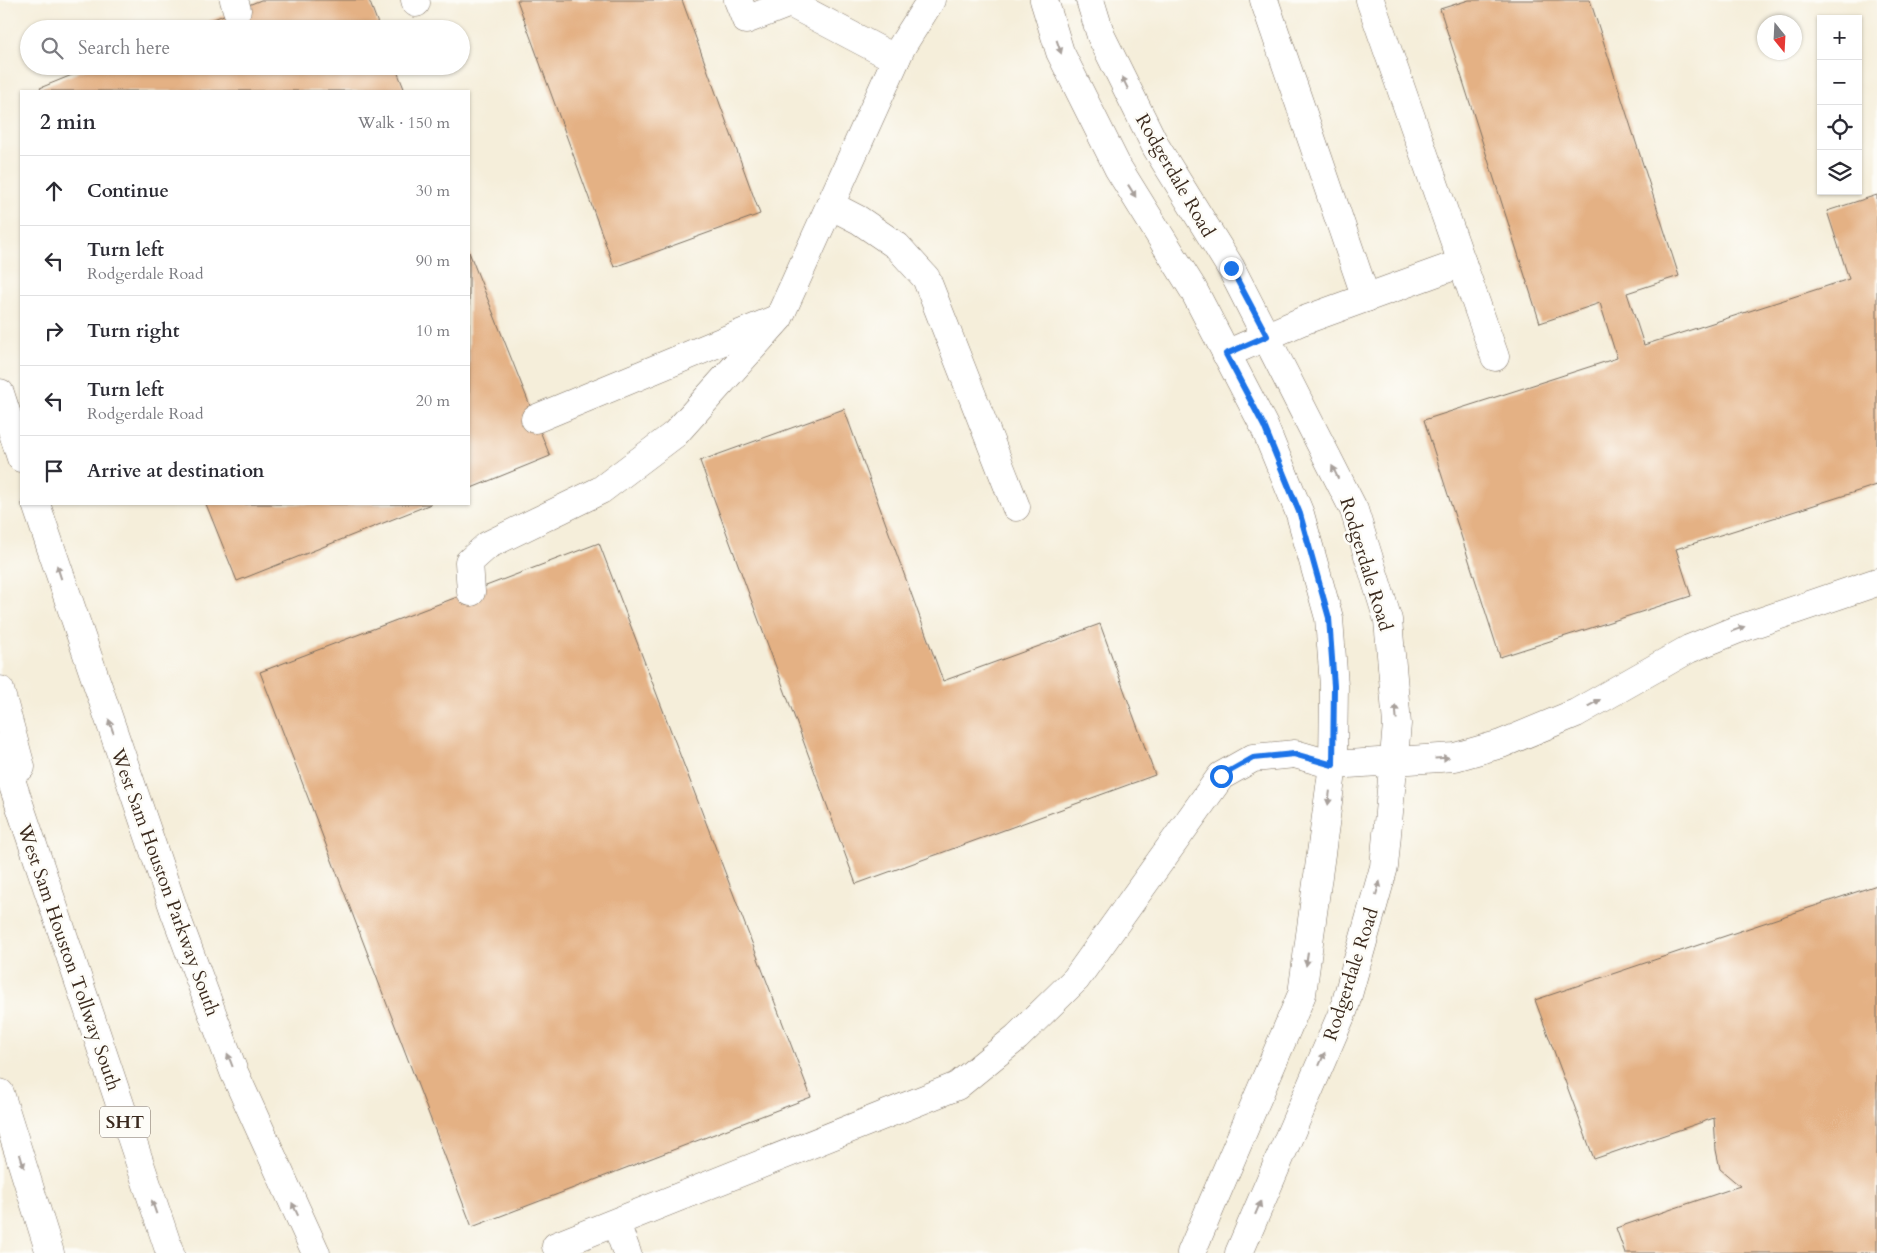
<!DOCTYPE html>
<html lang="en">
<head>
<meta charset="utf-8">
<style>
  body { margin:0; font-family:Cardo,serif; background:#f2f2f3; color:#2b2b33 }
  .controls { position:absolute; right:15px; top:15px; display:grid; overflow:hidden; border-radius:0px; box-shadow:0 1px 4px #0004 }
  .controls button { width:45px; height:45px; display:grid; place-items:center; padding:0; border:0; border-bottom:1px solid #e1e1e2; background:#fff; color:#2b2b33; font:25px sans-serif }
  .compass { position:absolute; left:1757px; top:15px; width:45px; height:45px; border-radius:50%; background:#fff; box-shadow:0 1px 4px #0004; rotate:162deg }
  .stop { position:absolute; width:15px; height:15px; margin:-11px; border:4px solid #1a73e8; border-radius:50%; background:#fff }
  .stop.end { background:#1a73e8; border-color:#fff; box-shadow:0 1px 5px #0008 }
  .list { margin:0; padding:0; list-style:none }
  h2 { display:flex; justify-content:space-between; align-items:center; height:65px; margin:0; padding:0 20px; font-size:21px }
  h2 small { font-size:16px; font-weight:400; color:#7c7c81 }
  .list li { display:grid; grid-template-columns:32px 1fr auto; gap:15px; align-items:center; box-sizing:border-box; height:70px; padding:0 20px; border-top:1px solid #e1e1e2 }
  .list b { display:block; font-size:19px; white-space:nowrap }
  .list p { margin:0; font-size:16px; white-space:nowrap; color:#7c7c81 }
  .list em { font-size:16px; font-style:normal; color:#7c7c81 }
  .icon { flex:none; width:28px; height:28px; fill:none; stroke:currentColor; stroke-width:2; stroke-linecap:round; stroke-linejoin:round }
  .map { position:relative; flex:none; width:1877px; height:1253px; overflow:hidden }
  .search { position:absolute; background:#fff; box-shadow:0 1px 4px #0004; left:20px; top:20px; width:450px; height:55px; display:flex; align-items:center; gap:12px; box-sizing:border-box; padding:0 18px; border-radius:28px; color:#7c7c81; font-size:19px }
  .panel { position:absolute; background:#fff; box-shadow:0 1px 4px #0004; left:20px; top:90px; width:450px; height:415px; border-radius:0px }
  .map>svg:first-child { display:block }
  .building { fill:#e4b184 }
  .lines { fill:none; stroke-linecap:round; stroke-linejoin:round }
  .minor-casing { stroke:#7c6f60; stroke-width:29 }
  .major-casing { stroke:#7c6f60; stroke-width:29 }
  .highway-casing { stroke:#7c6f60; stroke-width:29 }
  .minor { stroke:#fff; stroke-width:28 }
  .major { stroke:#fff; stroke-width:28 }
  .highway { stroke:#fff; stroke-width:28 }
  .oneway { fill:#a79f9a }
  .route { stroke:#1a73e8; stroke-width:6 }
  .labels { text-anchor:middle; stroke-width:5; stroke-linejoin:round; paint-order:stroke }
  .shield { fill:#fdfcf7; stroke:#75695f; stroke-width:1 }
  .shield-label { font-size:18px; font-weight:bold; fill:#3b2a1e }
  .street-label { font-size:19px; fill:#3b2a1e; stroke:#fdfcf7 }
</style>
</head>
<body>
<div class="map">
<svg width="1877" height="1253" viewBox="0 0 1877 1253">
  <rect width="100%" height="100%" fill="#fdfcf7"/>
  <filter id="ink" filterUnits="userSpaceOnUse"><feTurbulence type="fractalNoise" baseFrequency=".02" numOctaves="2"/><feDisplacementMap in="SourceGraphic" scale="10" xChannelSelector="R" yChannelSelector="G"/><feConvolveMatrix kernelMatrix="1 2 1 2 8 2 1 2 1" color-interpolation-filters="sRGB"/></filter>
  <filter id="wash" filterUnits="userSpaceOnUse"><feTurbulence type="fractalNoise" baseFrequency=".0096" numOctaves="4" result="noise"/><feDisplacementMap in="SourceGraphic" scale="20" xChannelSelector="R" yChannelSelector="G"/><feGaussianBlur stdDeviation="1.12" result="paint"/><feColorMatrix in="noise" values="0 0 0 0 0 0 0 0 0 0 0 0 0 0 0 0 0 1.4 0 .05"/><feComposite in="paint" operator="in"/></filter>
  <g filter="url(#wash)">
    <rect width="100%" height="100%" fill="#f5eeda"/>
    <g id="blocks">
      <!-- building -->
      <g class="building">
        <path d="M261,0h108l11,29h-191z"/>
        <path d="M517,0h165l78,214 -146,53z"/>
        <path d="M1469,0h121l89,276 -52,17 17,52 205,-66 -22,-68 50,-16v290l-201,64 15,47 -191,61 -76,-237 193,-62 -17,-55 -60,20 -100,-314z"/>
        <path d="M94,66h301l10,25h-363l-2,-3z"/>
        <path d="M469,252l81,204 -81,33z"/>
        <path d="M844,409l99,272 157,-57 55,151 -299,109 -156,-423z"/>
        <path d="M206,504h225l-194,77z"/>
        <path d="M599,543l212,554 -339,130 -212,-555z"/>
        <path d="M1877,885v368h-252l-9,-25 124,-42 -20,-17 -4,-19 -2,-32 -120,41 -59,-159z"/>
      </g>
    </g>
  </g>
  <g filter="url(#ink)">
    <use href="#blocks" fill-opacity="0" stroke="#7c6f60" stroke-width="1"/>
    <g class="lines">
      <!-- minor casing -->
      <g class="minor-casing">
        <g id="minor">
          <path d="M234,0l3,10"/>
          <path d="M415,0l1,3"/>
          <path d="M738,0l8,20 44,-17 106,56"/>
          <path d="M1044,0l16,52 58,116 75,121 71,137 36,88 29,104 5,68 -1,79 -31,229 -111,259"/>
          <path d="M1090,0l11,36 55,111 75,121 123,242 34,110 9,104 -13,143 -40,142 -105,244"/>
          <path d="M1264,0l102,298"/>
          <path d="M1370,0l125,357"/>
          <path d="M830,205l29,15 38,26 29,32 90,229"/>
          <path d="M1226,354l76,-33 160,-58"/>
          <path d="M535,419l239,-99"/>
          <path d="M471,592l-2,-30 19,-17 113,-55 74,-56 104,-116 123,-272 29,-46"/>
          <path d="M616,1223l11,30"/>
          <path d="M556,1246l401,-160 60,-49 59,-58 145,-203 32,-18 42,-4 38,11 122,-8 46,-13 75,-31 113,-64 47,-19 141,-48"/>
        </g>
      </g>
      <!-- major casing -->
      <g class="major-casing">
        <g id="major">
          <path d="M0,393l21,65"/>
          <path d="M36,504l139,409 59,159 82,181"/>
        </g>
      </g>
      <!-- highway casing -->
      <g class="highway-casing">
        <g id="highway">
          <path d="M0,690l21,77"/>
          <path d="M0,747l170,506"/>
          <path d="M0,1093l50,160"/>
        </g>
      </g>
      <!-- minor -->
      <use href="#minor" class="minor"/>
      <!-- major -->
      <use href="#major" class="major"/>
      <!-- highway -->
      <use href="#highway" class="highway"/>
    </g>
    <!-- one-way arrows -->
    <defs><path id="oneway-solid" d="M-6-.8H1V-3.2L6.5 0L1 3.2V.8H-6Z" transform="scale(1.25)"/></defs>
    <g class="oneway">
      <use href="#oneway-solid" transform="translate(1059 47) rotate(71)"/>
      <use href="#oneway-solid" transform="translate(1125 83) rotate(-116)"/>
      <use href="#oneway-solid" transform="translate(1132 191) rotate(58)"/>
      <use href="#oneway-solid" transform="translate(1335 472) rotate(-116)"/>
      <use href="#oneway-solid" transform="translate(59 572) rotate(-108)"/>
      <use href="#oneway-solid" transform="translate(1738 629) rotate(-20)"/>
      <use href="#oneway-solid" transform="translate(1594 703) rotate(-29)"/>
      <use href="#oneway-solid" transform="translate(1396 712) rotate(-95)"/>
      <use href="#oneway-solid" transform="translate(111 726) rotate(-109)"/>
      <use href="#oneway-solid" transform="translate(1442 758) rotate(-4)"/>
      <use href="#oneway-solid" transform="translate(1329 798) rotate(97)"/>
      <use href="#oneway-solid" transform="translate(1378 888) rotate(-74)"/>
      <use href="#oneway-solid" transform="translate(1307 959) rotate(98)"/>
      <use href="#oneway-solid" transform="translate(1322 1059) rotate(-67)"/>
      <use href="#oneway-solid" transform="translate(230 1060) rotate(-111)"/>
      <use href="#oneway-solid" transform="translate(22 1161) rotate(73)"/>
      <use href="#oneway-solid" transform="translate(154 1207) rotate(-109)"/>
      <use href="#oneway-solid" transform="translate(1258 1208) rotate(-67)"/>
      <use href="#oneway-solid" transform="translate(295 1209) rotate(-115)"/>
    </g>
  </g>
  <g class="lines" filter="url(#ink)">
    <!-- route -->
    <path class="route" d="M1221,776l32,-18 41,-4 39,11 1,-79 -5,-68 -29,-104 -36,-88 -38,-72 41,-18 -36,-68"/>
  </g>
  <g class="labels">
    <!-- shield labels -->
    <rect class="shield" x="100" y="1106.5" width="50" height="31" rx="4"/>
    <g class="shield-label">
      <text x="125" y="1128">SHT</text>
    </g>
    <!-- street labels -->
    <g class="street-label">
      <text transform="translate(1176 175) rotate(60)" y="7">Rodgerdale Road</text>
      <text transform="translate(1367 564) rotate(73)" y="7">Rodgerdale Road</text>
      <text transform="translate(166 882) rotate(70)" y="7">West Sam Houston Parkway South</text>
      <text transform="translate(70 957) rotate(71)" y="7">West Sam Houston Tollway South</text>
      <text transform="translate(1350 974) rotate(-72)" y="7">Rodgerdale Road</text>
    </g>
  </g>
</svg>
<div class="controls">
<button>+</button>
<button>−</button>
<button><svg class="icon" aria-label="locate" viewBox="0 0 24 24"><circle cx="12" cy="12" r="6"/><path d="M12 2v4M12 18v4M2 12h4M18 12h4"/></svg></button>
<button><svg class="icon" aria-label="layers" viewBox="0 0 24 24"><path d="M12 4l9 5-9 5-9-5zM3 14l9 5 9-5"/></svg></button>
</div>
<svg class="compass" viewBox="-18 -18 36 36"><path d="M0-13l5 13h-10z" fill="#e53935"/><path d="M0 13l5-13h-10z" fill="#7c7c81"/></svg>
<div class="stop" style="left:1221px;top:776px"></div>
<div class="stop end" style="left:1231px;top:268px"></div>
<div class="search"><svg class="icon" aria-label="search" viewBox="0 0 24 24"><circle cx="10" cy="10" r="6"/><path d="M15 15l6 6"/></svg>Search here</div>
<section class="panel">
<h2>2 min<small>Walk · 150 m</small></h2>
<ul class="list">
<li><svg class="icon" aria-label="ahead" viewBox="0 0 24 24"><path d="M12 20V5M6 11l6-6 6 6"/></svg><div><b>Continue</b></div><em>30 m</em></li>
<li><svg class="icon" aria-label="left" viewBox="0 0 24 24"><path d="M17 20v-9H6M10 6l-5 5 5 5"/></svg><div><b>Turn left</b><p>Rodgerdale Road</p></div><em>90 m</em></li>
<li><svg class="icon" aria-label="right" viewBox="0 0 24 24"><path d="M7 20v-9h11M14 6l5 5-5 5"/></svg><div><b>Turn right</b></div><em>10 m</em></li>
<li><svg class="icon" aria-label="left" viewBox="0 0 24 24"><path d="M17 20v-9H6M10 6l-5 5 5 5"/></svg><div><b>Turn left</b><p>Rodgerdale Road</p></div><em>20 m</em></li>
<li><svg class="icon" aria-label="arrive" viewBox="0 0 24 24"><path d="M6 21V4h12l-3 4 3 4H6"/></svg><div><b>Arrive at destination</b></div></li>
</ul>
</section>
</div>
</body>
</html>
